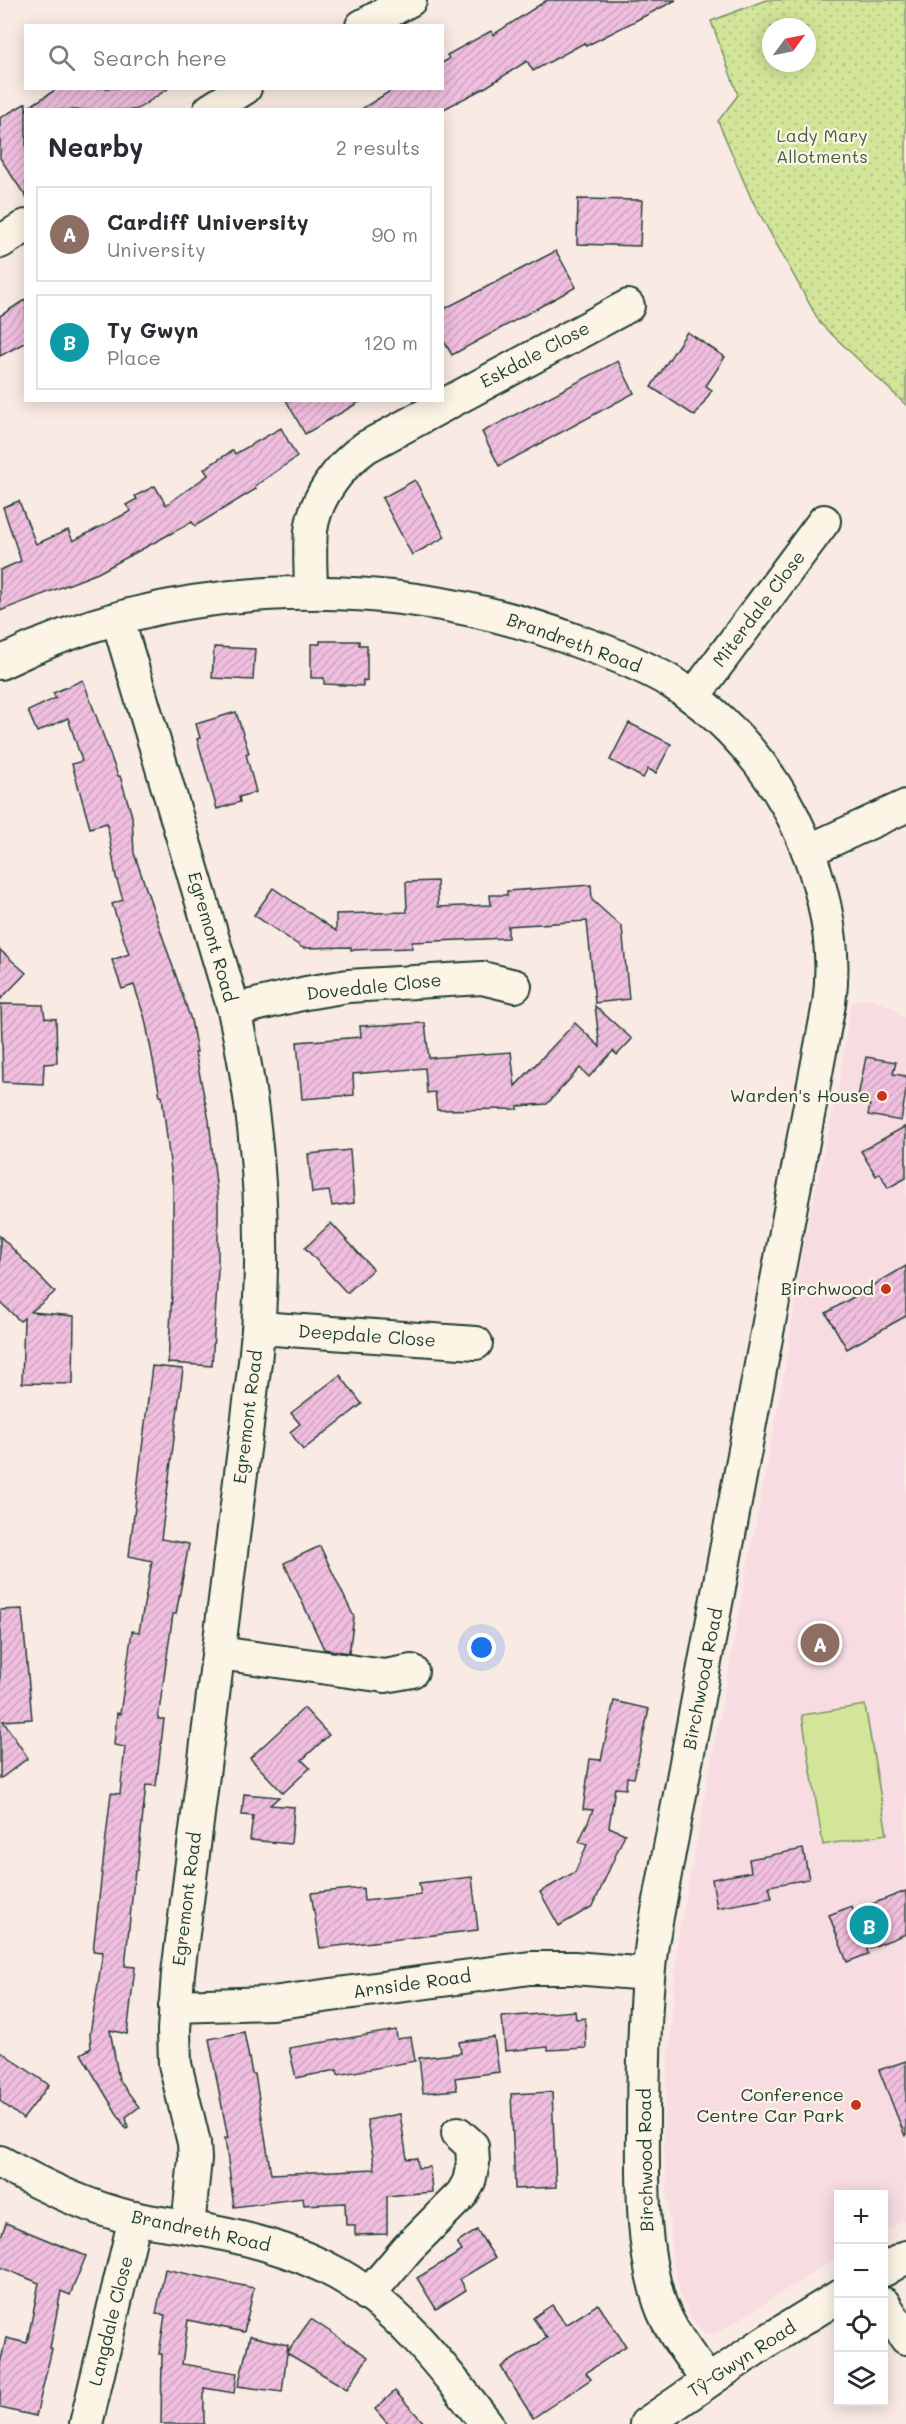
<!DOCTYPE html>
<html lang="en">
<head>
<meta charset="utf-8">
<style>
  body { margin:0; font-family:Mali,sans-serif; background:#f2f2f3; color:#2b2b33 }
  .controls { position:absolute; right:18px; bottom:18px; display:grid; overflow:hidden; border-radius:0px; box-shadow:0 3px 15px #0003 }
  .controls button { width:54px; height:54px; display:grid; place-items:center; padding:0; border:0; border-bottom:2px solid #e1e1e2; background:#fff; color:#2b2b33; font:30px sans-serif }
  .compass { position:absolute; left:762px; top:18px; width:54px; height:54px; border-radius:50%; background:#fff; box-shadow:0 3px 15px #0003; rotate:57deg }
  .you { position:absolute; left:482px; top:1648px; width:21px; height:21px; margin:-15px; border:4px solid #fff; border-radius:50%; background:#1a73e8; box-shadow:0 0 0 9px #1a73e833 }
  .badge { display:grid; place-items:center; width:39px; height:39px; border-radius:50%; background:#c8321e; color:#fff; font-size:20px; font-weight:700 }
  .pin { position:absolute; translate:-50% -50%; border:3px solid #fff; box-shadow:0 2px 6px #0006 }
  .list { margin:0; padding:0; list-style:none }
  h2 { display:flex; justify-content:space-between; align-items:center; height:78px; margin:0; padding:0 24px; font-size:26px }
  h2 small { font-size:20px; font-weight:400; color:#7c7c81 }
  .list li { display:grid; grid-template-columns:39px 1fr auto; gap:18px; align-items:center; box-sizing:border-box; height:96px; margin:0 12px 12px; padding:0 12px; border:2px solid #e1e1e2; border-radius:0px }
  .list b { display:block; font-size:22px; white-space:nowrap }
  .list p { margin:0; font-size:20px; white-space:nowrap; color:#7c7c81 }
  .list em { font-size:20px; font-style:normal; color:#7c7c81 }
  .icon { flex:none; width:33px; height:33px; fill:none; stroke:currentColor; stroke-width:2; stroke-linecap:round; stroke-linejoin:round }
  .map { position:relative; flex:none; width:906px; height:2424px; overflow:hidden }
  .search { position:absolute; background:#fff; box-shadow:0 3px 15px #0003; left:24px; top:24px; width:420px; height:66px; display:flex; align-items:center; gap:15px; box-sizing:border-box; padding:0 21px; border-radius:0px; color:#7c7c81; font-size:22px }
  .panel { position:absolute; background:#fff; box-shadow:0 3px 15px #0003; left:24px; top:108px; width:420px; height:294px; border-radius:0px }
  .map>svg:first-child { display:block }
  .built { fill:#f7dde2 }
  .grass { fill:#d2e599; stroke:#789166; stroke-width:1.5 }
  .park { fill:url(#park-dots); stroke:#789166; stroke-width:1.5; fill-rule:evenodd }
  .building { fill:url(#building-hatch); stroke:#1f3d34; stroke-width:1.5 }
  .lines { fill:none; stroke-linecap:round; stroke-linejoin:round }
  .street-casing { stroke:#1f3d34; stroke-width:36 }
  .street { stroke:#fcf5e5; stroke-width:32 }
  .poi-dot { fill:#c8321e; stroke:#fcf5e5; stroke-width:2 }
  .labels { text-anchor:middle; stroke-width:4.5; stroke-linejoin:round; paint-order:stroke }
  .park-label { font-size:18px; fill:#435f48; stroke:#fcf5e5 }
  .street-label { font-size:18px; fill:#1f3d34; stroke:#fcf5e5 }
  .poi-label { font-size:18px; fill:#1f3d34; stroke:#fcf5e5; text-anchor:end }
</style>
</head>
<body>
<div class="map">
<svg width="906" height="2424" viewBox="0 0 906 2424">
  <defs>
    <pattern id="park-dots" width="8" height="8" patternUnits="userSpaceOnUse" patternTransform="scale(1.5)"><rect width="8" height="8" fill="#d2e599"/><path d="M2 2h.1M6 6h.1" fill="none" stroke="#b4c584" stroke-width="1.8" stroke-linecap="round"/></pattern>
    <pattern id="building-hatch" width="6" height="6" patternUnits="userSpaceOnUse" patternTransform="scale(1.5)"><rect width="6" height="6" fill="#f0bede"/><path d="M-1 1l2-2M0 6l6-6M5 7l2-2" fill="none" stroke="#cda4bf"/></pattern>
  </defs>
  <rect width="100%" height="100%" fill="#faeae4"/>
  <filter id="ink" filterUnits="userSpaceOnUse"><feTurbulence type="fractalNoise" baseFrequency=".0167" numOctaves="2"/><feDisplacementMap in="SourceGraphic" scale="12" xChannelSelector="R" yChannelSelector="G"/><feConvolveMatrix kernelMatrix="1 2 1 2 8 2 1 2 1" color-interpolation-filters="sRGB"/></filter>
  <g filter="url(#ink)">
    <!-- built -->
    <path class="built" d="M860,999h14l20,9 12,12v1199l-22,13v-38h-46v63l-117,74 -9,3 -8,-1 -14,-16 -10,-22 -8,-40 -9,-124 15,-193 108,-575 16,-112 37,-167 12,-81z"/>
    <!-- grass -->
    <path class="grass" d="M865,1705l22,129 -64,11 -21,-130z"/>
    <!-- park -->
    <path class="park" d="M766,0h140v405l-86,-82 -69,-125 -33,-77 20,-26 -27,-74zM771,27h36v36h-36z"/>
    <!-- building -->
    <g class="building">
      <path d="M547,0h129l-90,46 -2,-3 -51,28 -6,-10 -41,26 -44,23h-82l35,-22h47v-25l7,-4 -2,-4 44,-24 2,4z"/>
      <path d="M58,88h111l-33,22h-110v87l-26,-39v-40l26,-15v6z"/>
      <path d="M578,199l64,1 -2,46 -63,-2z"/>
      <path d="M556,251l20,36 -124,68 -10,-17v-28z"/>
      <path d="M26,299v43l-26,14v-40z"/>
      <path d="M687,332l38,25 -19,29 6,4 -17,26 -44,-29z"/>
      <path d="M618,361l16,32 -135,73 -17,-34z"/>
      <path d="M286,400h77l-58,34z"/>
      <path d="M281,428l16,29 -42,29 1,3 -61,37 -3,-4 -94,51 -98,38v-41l21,-9 -18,-54 16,-6 17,43 32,-14 5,11 58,-30 -5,-6 11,-6 -2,-3 20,-10 11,19 42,-30 -4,-6 29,-19 2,4z"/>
      <path d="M415,480l30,57 -33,18 -30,-57z"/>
      <path d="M320,641h39v4h8v36l-4,-1v6l-39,-2v-6h-13v-34h9z"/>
      <path d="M214,647l41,2 -2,31 -41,-2z"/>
      <path d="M83,680l35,96h2l12,40 2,37 57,167 6,32h-2l14,68 9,82v67l-6,97 -44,-3 5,-86v-89l-11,-92h-2l-15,-77 -11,-34 -12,4 -10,-29 17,-6 -17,-50 11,-4 -7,-23 -9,-54 -17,5 -18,-64 10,-3 -14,-43 -31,14 -9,-21 28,-13 -3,-5z"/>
      <path d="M236,712l13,41 -3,1 10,38 -17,5 1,5 -23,7 -20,-70 3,-1 -4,-14z"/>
      <path d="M629,723l42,21 -15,29 -8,-4 -5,9 -33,-18z"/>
      <path d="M437,881l1,26 53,-2 -1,-10h17v-4l84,-6 1,15 30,27 7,72 -34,4 -8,-82 -79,5v12l-96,4v6l-61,2v-3l-48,1 -49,-33 19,-27 63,43v-17l71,-2 -1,-30z"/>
      <path d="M0,950l26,23 -26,27z"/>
      <path d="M1,1004l42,1 2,13 11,1 1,44 -13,1 -1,20 -40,-2z"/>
      <path d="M595,1006l37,33 -15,16 -4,-4 -24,26 -9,-9 -33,36 -29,2v3l-81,1 -2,-18 -8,1 -2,-25 -72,6 1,21 -52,4 -5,-57 64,-5 -1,-11 65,-3 4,35 82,-6 4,34 60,-63 25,24z"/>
      <path d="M866,1057l30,5 -3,12 13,2v15l-5,30 -33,-6 2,-10 -13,-3z"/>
      <path d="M906,1126v52l-18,10 -8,-15 -4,3 -15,-25z"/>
      <path d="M350,1150l4,53 -22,3 -3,-15 -17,2 -4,-39z"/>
      <path d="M331,1223l42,46 -26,24 -42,-45z"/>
      <path d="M0,1236l55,56 -24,20 43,4 -1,68 -51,-1 2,-65 -4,3 -20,-19z"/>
      <path d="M906,1266v50l-59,33 -21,-36z"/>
      <path d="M152,1366l31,3 -22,170 28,5 -13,70h-3l-15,105h6l-8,67 -10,-1 -9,85h-2l-10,96 10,1 -8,67 -17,-4 9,50 20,27 -13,10 2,11 -2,1 -45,-75 10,-6 -1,-14 13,-82 -10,-1 18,-158 9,1 5,-47 -11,-2 3,-32 3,1 12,-83 7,1 13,-71 -23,-5z"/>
      <path d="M340,1375l22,29 -59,46 -13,-18 10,-8 -9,-11z"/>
      <path d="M320,1546l34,71 -5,36 -25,-4 -40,-86z"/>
      <path d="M22,1609l10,110 -29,2 25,37 -28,21v-169z"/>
      <path d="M614,1701l35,8 -15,69 -7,-1 -1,12 -11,-1 -6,39 16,7 -32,72 -34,20 -19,-34 35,-20 12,-27 -8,-3 14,-32 -10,-1 7,-50 11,1z"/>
      <path d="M304,1708l25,27 -27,25 8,8 -27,25 -33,-35z"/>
      <path d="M244,1794l35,3 -9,8 24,2 -3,37 -41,-4 3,-24 -11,-1z"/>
      <path d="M803,1849l6,30 -40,7 3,12 -55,10 -5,-29 39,-7 -2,-13z"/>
      <path d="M472,1877l6,53 -158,18 -9,-55 52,-5 1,13 57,-6 -2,-12z"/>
      <path d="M906,1891v43l-39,15 1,5 -21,8 -18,-47 23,-9 1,5z"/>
      <path d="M575,2011l1,8 9,-1 1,30 -38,2v-3l-43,4 -3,-34z"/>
      <path d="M396,2030l1,9 14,-2 4,24 -77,14 -1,-5 -41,8 -7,-30z"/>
      <path d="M244,2032l8,42h3l16,100 104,-5 -8,-49 33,-6 7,45 10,-1 1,10 12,-1 2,25 -45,4v38l-32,1v-10h-9l-1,-22 -41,2 -1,-7 -69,9 -9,-69h3l-19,-99z"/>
      <path d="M494,2037l5,35 -44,6 2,12 -34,3 -4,-35 42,-5 -2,-11z"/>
      <path d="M0,2051l49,34 -26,34 -23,-18z"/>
      <path d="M906,2061v74l-1,1 -26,-66z"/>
      <path d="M552,2092l4,95 -41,2 -4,-95z"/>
      <path d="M6,2223l80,33 -16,39 -9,-4 -11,57 2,1 -16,67 -36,-8v-44l6,-26 21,5 12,-60 -39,-16v-28z"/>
      <path d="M477,2230l18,28 -35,21 6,11 -30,19 -19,-31 45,-27 -5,-8z"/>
      <path d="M165,2269l89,19 -10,44 -56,-12 -6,44 55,9 -3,20 -30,-5v36h-43l1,-70h-3l6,-39 -9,-1z"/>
      <path d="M598,2304l28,42 -40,27 5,6 -58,39 -32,-51 46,-29 -14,-20 19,-13 14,20z"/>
      <path d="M311,2319l57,38 -21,32 -60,-36 -5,39 -44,-6 12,-50 38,9 -1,7z"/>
      <path d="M395,2391l30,33h-37l-13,-15z"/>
    </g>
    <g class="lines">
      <!-- street casing -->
      <g class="street-casing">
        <g id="street">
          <path d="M362,26l48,-26"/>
          <path d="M210,110l35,-22"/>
          <path d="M0,242l26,-16"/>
          <path d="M311,593c0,-20 -2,-42 0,-62 4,-33 28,-65 55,-84l262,-141"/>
          <path d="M118,620l116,390c26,116 34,234 21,352l-77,611 -4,57 1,34 19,79 1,16 -7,68"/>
          <path d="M0,663c178,-88 393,-91 577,-22 32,11 64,23 94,41 57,36 104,91 131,154 22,52 35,111 27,168l-177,939c-8,57 -8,113 -9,169 0,62 -3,131 17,191 10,29 30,53 48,78"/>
          <path d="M693,697l131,-176"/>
          <path d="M808,851l98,-45"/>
          <path d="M234,1010l72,-17 42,-7 134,-8 33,8"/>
          <path d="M259,1328l217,15"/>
          <path d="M219,1653l166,23 27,-5"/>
          <path d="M175,2006l97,-3 258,-35h44l74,6"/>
          <path d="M0,2162c42,24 86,45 133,56 18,4 36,6 54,9 52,9 104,21 151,47 62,35 106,95 149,150"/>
          <path d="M884,2270l22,-13"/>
          <path d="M368,2295l40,-47 54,-54 7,-12 4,-19 -1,-17 -14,-13"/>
          <path d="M884,2304l22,34"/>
          <path d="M86,2424l49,-206"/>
          <path d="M646,2424l121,-83 71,-44"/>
        </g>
      </g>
      <!-- street -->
      <use href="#street" class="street"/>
    </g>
  </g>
  <!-- markers -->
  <g class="poi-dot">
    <circle cx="882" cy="1096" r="6"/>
    <circle cx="886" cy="1289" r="6"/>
    <circle cx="856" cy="2105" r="6"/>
  </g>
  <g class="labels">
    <!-- park labels -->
    <g class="park-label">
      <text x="822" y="142">Lady Mary<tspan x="822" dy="21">Allotments</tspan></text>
    </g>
    <!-- street labels -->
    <g class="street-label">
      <text transform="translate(535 355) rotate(-28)" y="6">Eskdale Close</text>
      <text transform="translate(759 609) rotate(-53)" y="6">Miterdale Close</text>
      <text transform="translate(574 643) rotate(20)" y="6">Brandreth Road</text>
      <text transform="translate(212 937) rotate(74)" y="6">Egremont Road</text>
      <text transform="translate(374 987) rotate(-6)" y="6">Dovedale Close</text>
      <text transform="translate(367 1336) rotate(4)" y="6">Deepdale Close</text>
      <text transform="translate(248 1417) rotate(-83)" y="6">Egremont Road</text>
      <text transform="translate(703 1679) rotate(-79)" y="6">Birchwood Road</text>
      <text transform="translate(187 1899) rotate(-83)" y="6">Egremont Road</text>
      <text transform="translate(412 1984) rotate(-8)" y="6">Arnside Road</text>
      <text transform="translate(646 2160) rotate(-91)" y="6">Birchwood Road</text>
      <text transform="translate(201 2231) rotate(12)" y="6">Brandreth Road</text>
      <text transform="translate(111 2321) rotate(-76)" y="6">Langdale Close</text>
      <text transform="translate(742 2359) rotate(-33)" y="6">Tŷ-Gwyn Road</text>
    </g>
    <!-- poi labels -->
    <g class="poi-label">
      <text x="870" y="1102">Warden's House</text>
      <text x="874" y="1295">Birchwood</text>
      <text x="844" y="2101">Conference<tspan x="844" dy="21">Centre Car Park</tspan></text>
    </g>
  </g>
</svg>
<div class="controls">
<button>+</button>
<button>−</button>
<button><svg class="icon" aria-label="locate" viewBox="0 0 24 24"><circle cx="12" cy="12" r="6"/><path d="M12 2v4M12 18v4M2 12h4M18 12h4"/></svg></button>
<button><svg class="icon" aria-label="layers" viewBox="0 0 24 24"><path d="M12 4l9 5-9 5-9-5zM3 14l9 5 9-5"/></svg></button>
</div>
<svg class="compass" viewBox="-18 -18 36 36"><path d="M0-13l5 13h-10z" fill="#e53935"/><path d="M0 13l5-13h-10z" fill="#7c7c81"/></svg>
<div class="you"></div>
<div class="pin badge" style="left:820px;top:1643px;background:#8d6e63">A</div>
<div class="pin badge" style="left:869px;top:1925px;background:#0f9aa8">B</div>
<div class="search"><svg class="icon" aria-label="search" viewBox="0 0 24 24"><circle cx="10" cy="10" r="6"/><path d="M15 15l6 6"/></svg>Search here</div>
<section class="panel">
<h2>Nearby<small>2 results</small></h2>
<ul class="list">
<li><span class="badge" style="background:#8d6e63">A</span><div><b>Cardiff University</b><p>University</p></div><em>90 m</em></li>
<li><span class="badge" style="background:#0f9aa8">B</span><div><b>Ty Gwyn</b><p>Place</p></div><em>120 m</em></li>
</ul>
</section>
</div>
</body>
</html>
